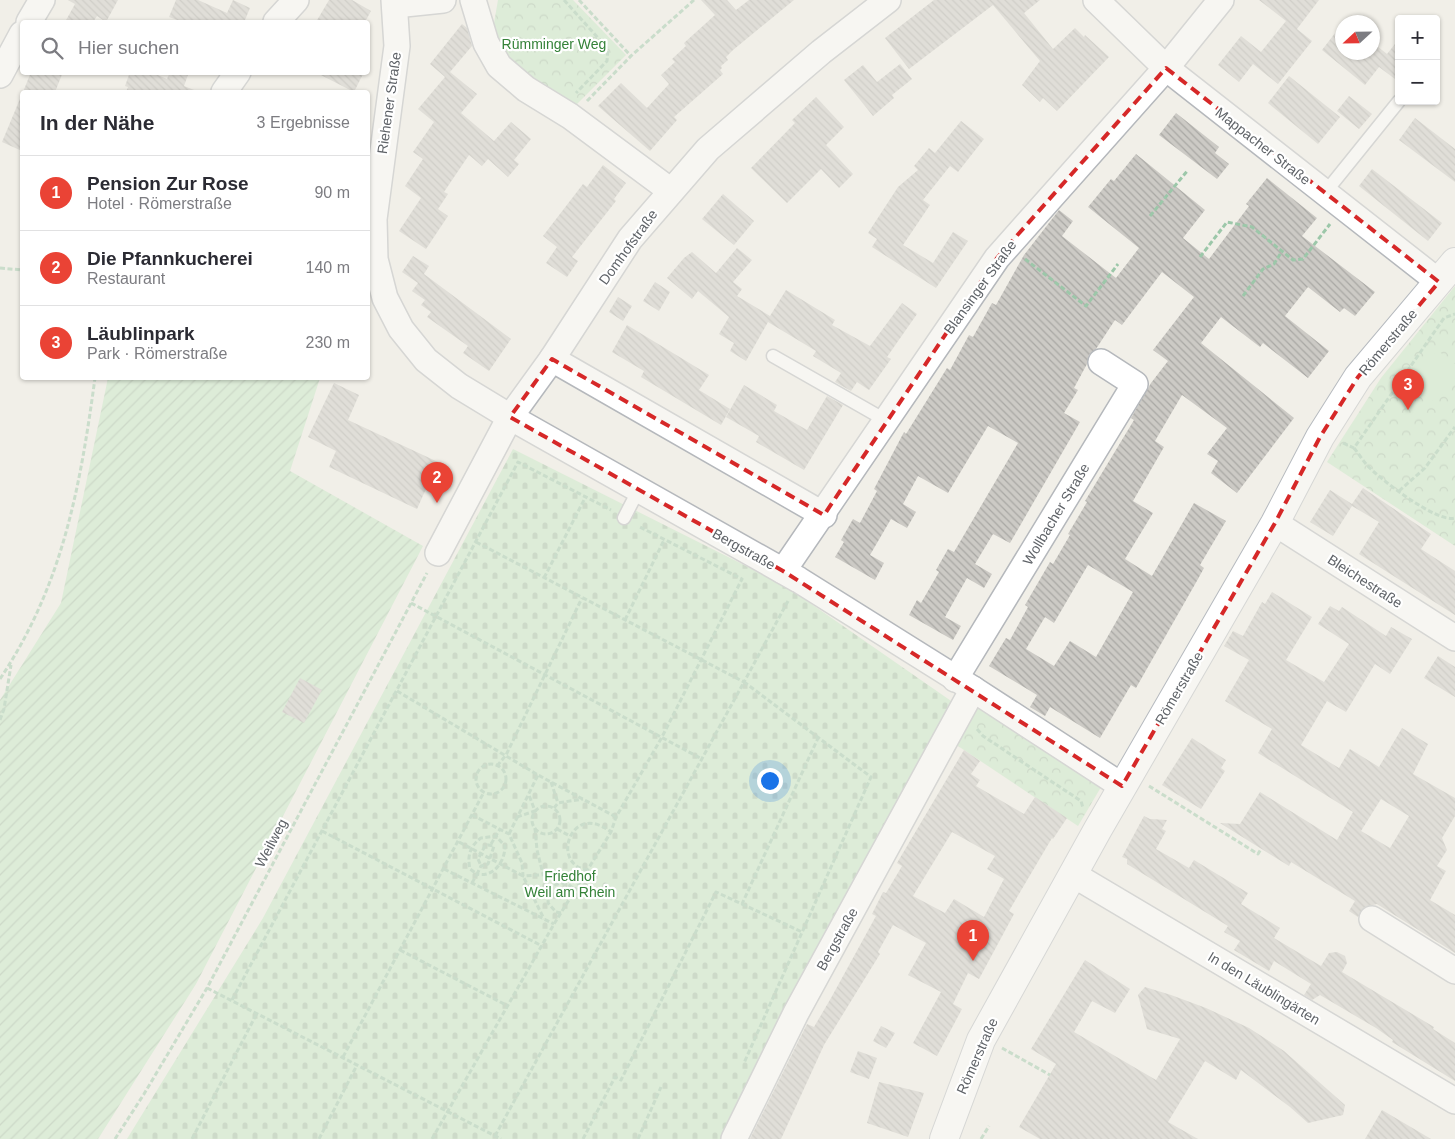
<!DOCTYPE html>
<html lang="de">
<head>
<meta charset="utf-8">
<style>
  body { margin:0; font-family:Helvetica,sans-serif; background:#f7f7f7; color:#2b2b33 }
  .controls { position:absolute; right:15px; top:15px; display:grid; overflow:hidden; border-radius:5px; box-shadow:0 1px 4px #0004 }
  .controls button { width:45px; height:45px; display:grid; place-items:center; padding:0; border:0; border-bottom:1px solid #e1e1e2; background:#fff; color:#2b2b33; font:25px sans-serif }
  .compass { position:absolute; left:1335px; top:15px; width:45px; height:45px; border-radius:50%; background:#fff; box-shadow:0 1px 4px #0004; rotate:248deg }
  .you { position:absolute; left:769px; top:780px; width:18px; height:18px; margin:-12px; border:4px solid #fff; border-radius:50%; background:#1a73e8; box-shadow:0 0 0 8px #1a73e833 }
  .badge { display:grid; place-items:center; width:32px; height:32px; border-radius:50%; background:#ea4335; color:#fff; font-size:16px; font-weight:700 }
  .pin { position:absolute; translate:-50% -41px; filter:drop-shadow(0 1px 2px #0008) }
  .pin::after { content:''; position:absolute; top:26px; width:18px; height:15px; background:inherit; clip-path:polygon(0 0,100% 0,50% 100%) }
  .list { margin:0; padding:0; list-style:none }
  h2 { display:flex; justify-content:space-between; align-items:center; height:65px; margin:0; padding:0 20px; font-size:21px }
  h2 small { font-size:16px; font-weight:400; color:#7c7c81 }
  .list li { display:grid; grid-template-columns:32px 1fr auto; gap:15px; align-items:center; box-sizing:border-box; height:75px; padding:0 20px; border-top:1px solid #e1e1e2 }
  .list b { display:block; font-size:19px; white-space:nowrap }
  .list p { margin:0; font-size:16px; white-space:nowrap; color:#7c7c81 }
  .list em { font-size:16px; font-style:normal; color:#7c7c81 }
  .icon { flex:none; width:28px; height:28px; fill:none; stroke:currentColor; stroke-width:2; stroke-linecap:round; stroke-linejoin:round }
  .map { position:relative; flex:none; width:1455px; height:1139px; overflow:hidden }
  .search { position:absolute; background:#fff; box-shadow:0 1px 4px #0004; left:20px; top:20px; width:350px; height:55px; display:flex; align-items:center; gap:12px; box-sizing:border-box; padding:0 18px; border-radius:5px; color:#7c7c81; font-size:19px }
  .panel { position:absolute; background:#fff; box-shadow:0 1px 4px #0004; left:20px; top:90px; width:350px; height:290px; border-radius:5px }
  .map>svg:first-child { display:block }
  .forest { fill:url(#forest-crowns) }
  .cemetery { fill:url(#cemetery-stones) }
  .garden { fill:url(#garden-furrows) }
  .pitch { fill:#c5e8c5 }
  .building { fill:url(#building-back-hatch); fill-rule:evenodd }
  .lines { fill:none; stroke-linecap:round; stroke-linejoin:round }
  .lane-casing { stroke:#b5b8bc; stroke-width:15 }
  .street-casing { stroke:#b5b8bc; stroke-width:28 }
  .secondary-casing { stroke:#b6babf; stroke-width:30 }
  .path { stroke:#9cc7a9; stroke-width:3; stroke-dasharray:5 2.5; stroke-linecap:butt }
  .lane { stroke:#fff; stroke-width:12 }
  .street { stroke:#fff; stroke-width:25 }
  .secondary { stroke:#fff; stroke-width:28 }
  .marked { fill:none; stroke:#d62828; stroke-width:4; stroke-dasharray:10 6; stroke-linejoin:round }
  .labels { text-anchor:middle; stroke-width:4.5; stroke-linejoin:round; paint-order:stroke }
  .park-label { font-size:14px; fill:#348238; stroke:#fff }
  .street-label { font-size:14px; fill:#5f6368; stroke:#fff }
</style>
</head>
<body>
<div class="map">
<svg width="1455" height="1139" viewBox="0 0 1455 1139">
  <defs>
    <pattern id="forest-crowns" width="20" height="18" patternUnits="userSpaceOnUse" patternTransform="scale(1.25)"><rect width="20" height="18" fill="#c5e8c5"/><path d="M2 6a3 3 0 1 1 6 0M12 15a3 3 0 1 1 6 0" fill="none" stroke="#a3c0a4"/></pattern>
    <pattern id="cemetery-stones" width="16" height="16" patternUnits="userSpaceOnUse" patternTransform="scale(1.25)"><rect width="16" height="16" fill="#c5e8c5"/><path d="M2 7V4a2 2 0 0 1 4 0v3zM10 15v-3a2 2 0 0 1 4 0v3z" fill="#a3c0a4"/></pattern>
    <pattern id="garden-furrows" width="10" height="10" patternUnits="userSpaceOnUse" patternTransform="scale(1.25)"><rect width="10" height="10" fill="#c5e8c5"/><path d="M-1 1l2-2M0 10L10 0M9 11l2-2" fill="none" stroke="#a3c0a4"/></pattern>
    <pattern id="building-back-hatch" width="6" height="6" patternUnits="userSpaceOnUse" patternTransform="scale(1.25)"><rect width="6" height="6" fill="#cccac5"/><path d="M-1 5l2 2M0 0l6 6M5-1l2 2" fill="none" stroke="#a9a8a4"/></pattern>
  </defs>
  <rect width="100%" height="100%" fill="#f1efe8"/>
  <!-- forest -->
  <g class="forest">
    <path d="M498,0h75l53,55 -54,54 -59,-40 -20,-40z"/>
    <path d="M1455,286v260l-128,-84 54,-84z"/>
    <path d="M973,689l134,88 -29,49 -132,-88z"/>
  </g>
  <!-- cemetery -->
  <path class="cemetery" d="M513,449l271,136 170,118 -230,436h-597l136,-221z"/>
  <!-- garden -->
  <path class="garden" d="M108,378h212l-30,93 133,75 -227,438 -98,155h-98v-439l61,-97z"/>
  <!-- pitch -->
  <path class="pitch" d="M1437,350l18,14v14l-19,25 -25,-18z"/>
  <!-- building -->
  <g class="building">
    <path d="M68,0h50l-12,22 -9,-6 -4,6h-28l10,-18z"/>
    <path d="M176,0h22l29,13 6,-13 17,8 -5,12 5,2h-67l-14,-5z"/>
    <path d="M329,0h23l19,11 -6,11h-49z"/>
    <path d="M701,0h26l9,10 13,-10h45l-61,50 -7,7 2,3 -7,6 1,2 -2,2 3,4 -49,43 3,3 -27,31 -52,-45 23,-23 26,25 22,-24 -8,-9 14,-13 -3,-3 14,-13 -2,-3 31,-28z"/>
    <path d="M934,0h106l-16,13 29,36 22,-21 9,9 1,-2 24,22 -52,54 -14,-13 -3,4 -18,-17 18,-24 -47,-56 -84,64 -24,-31z"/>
    <path d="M1259,0h60l-22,29 15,12 -34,43 -25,-20 -14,18 -21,-17 23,-29 20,16 25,-31z"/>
    <path d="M462,24l5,4 5,18 -22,26 27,22 -16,19 33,28 17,-19 20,17 -17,21 5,4 -11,13 -20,-18 -6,7 -13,-11 -25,37 4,2 -10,15 10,7 -22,33 -27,-18 22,-33 -16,-12 18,-27 -10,-7 21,-30 -16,-13 27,-32 -15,-13z"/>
    <path d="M1342,24v28h30v-10l15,12 12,-15v43l-20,-15 -14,18 -43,-35z"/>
    <path d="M900,64l12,15 -20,16 2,3 -21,18 -29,-36 19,-15 14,17z"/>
    <path d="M31,72h32l-8,20h-32z"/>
    <path d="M130,72h21l16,7 3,-7h19l-5,14 15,6h-73l2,-5 -3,-1z"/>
    <path d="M315,72h49l-10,20z"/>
    <path d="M1289,76l51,41 -22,27 -50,-41z"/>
    <path d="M22,94v57l-20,-9z"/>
    <path d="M1349,96l23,18 -13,15 -22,-18z"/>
    <path d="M816,97l28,30 -18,18 27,29 -14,14 -18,-19 -34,34 -36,-35 44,-45 -3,-3z"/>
    <path d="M1176,113l43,34 -4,6 14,11 -12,15 -58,-44z"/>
    <path d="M1415,118l40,31v33l-56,-42z"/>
    <path d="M961,121l23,18 -26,33 -8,-6 -27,34 7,5 -27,40 30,18 20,-31 15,9 -32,47 -64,-41 5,-8 -9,-6 30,-46 20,-17 -4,-4 15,-18 6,5z"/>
    <path d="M1136,154l69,56 -22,28 26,21 40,-53 -3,-2 21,-26 50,40 -15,18 73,56 -20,24 -11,-8 -4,4 -32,-25 -23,29 44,35 -21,27 -45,-35 -3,4 -39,-30 -20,26 93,75 -57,75 -26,-20 7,-12 -11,-7 20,-26 -45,-33 -27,46 9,6 -31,54 20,12 -28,46 27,17 42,-73 32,18 -26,44 4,3 -6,11 -62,109 -5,-3 -31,53 -50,-31 -5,9 -15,-9 7,-12 -48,-29 17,-28 4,2 18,-33 -3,-2 25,-43 3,2 17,-29 -2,-1 19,-32 -2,-1 49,-81 -3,-2 20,-35 17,-22 -15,-11 41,-53 -32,-25 -40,53 -7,-5 -19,29 -7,6 -2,9 -13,24 4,2 -14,23 16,9 -70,121 -17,-9 -18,30 17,10 -8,14 -17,-10 -22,39 16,9 -8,14 -44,-25 8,-15 4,3 18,-31 -3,-2 12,-21 6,3 64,-109 -30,-17 -40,67 -30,-17 -15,28 13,8 -9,16 -16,-9 -21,36 14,8 -9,17 -40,-23 9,-15 -3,-2 12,-21 7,4 17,-32 -3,-2 30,-57 2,2 41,-66 3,2 19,-35 4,2 19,-34 4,2 28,-50 35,-45 14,11 -11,15 54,42 23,-30 -51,-41 23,-28 3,2zM1088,565l45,27 -37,65 -26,-16 -16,25 -28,-17 19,-32 9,6z"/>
    <path d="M603,165l23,18 -12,16 2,2 -44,56 6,4 -11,16 -21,-14 11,-16 -14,-11 40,-52 4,3z"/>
    <path d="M1372,169l70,54 -14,18 -69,-55z"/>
    <path d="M723,194l31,27 -20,24 -32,-26z"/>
    <path d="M737,248l15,12 -19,22 9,7 -5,7 33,20 16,-26 49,30 -3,5 38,21 32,-43 15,11 -30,43 4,2 -22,31 -12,-8 -6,9 -16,-9 6,-9 -28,-17 3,-5 -48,-29 -22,39 -16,-10 4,-8 -15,-9 10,-17 -31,-26 -6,8 -25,-21 17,-20 8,-6 24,21z"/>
    <path d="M413,256l16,10 -7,11 2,-3 87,65 -22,32 -26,-18 5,-7 -41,-29 4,-5 -10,-7 4,-5 -13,-9 6,-8 -16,-11z"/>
    <path d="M655,282l15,10 -11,19 -16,-10z"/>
    <path d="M618,297l14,9 -9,15 -14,-9z"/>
    <path d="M627,325l82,50 -10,15 31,19 -9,16 -80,-48 3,-6 -32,-19z"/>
    <path d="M334,383l25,12 -11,25 90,42 -21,47 -88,-42 7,-16 -28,-14z"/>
    <path d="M744,385l33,20 -3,6 33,19 20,-34 16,9 -39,65 -48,-28 3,-6 -33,-19z"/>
    <path d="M1363,488l68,46 -10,15 34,22v44l-96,-61 20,-32 -27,-16 -19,30 -23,-14 20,-32 22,14z"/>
    <path d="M1272,592l40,25 -26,43 38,22 25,-38 -31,-20 12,-18 9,5 3,-4 44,29 5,-9 21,12 -22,35 -15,-10 -29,48 -19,-11 -26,44 38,23 11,-19 29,18 23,-39 26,16 -15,30 42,24v18l-13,22 5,12 -10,16 9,5 -16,29 25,15v38l-78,-49 -12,3 -7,10 -9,-6 6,-10 -64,-39 -2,4 -69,-43 20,1 20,-32 77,48 16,-28 -95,-59 14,-24 -47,-28 24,-41 -25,-14 9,-15 10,5 19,-34 3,2zM1381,799l28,17 -19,32 -29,-17z"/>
    <path d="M1438,656l17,11v30l-31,-19z"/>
    <path d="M300,678l22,12 -18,33 -22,-11z"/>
    <path d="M1192,738l34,22 -5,8 4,3 -24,38 -39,-24z"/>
    <path d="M964,750l16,11 -9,13 9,6 -4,6 48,28 11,-17 32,21 -14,21 -1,-1 -43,73 5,3 -35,65 -11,-6 -15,31 9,5 -25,47 -24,-13 28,-51 -33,-17 18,-32 -33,-18 -15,27 2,2 -56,91 -43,94h-31l57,-115 7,3 17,-29 45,-82 -4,-2 11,-22 3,1 16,-27 -5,-3zM952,832l43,24 -8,13 17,10 -20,38 -30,-18 -9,14 -32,-17z"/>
    <path d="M1144,816l6,3 17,1 -5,9 4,2 -10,18 33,19 5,-8 54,33 -7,11 39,24 -6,10 47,28 8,-13 8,-1 8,4 2,7 -5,9 92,55 -1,2 22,14v38l-63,-39 1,-2 -17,-12 -56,-33 -8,5 -8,-5 7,-11 -37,-23 -5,10 -35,-21 6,-9 -16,-9 4,-6 -101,-62v-5l-5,-2z"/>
    <path d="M1085,960l45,29 -15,24 -23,-12 -18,31 82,48 24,-41 -33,-10 -9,-34 7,-8 26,8 35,13 43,20 35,23 61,54 -2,10 -35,8 -18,-16 -49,-37 -5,10 -31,-19 -37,61 30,17h-158l-21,-12 37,-63 -25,-15z"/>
    <path d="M881,1026l14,7 -9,15 -13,-7z"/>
    <path d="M858,1051l19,7 -8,21 -19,-7z"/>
    <path d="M879,1082l45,11 -16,44 -41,-14z"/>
    <path d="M1382,1110l49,29h-66z"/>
  </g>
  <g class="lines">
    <!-- lane casing -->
    <g class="lane-casing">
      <g id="lane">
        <path d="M1324,194l75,-93"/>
        <path d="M773,356l114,65"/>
        <path d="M624,518l15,-29"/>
      </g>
    </g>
    <!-- street casing -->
    <g class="street-casing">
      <g id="street">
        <path d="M394,0l3,46 -23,173 1,40 10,39 16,31 25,31 33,26 51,31 289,163 174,109 149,97"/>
        <path d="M473,0l13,43 13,23 27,23 44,27 101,75"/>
        <path d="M1096,0l70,68 273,214"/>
        <path d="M395,5l48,-5"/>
        <path d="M29,22l13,-22"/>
        <path d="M276,22l20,-22"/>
        <path d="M0,75l22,-41"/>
        <path d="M224,92l14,-20"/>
        <path d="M552,359l272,156"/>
        <path d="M1275,523l180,115"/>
        <path d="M438,553l72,-136 42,-58 78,-120 78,-90 113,-97 67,-52"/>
        <path d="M783,571l214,-313 169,-190 55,-68"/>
        <path d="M955,679l180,-295 -34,-22"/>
        <path d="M1074,875l381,226"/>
        <path d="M1372,919l83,52"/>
        <path d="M734,1139l62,-126 177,-324"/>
      </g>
    </g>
    <!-- secondary casing -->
    <g class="secondary-casing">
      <path id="secondary" d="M944,1139l37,-99 117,-211 177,-306 45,-86 38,-60 97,-115"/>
    </g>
    <!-- path -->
    <g class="path">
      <path d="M564,0l44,49 -1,12 -31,32"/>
      <path d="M579,0l52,56"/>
      <path d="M587,101l44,-45 63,-56"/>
      <path d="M1150,216l38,-46"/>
      <path d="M1200,257l27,-35 25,5 41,33 10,-1 27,-35"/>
      <path d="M1025,259l61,47 32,-42"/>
      <path d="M0,268l22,2"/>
      <path d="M1243,296l20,-27 11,-5 8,-13"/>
      <path d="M1343,443l11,5 90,-130 11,-4"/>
      <path d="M1354,448c4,5 8,11 12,16 12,14 72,60 89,54"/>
      <path d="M1399,491l26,-23 30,-41"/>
      <path d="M476,542l268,140 44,-81"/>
      <path d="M544,578l42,-82"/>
      <path d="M411,603l291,156"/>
      <path d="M625,620l39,-80"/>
      <path d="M0,679c63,-95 80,-191 95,-301"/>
      <path d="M397,691l141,84 78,42"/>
      <path d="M0,720l4,-11 7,-44"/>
      <path d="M977,729l6,7 98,65 2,7"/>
      <circle cx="491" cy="779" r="15"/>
      <path d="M497,766l9,-11 76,-157"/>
      <path d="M551,782l7,21"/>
      <path d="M1149,786l109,68 3,-5"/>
      <circle cx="546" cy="820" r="14"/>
      <path d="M554,808l4,-5 25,-4"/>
      <path d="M472,815l37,19 13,29 1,13 48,-3 11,6"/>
      <path d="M517,817l18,-6 -6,-16"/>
      <path d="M535,828l2,22 6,24"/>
      <path d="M557,829l13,7"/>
      <path d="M322,831l220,115"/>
      <path d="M509,834l29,-59"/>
      <path d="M459,842l64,34 21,43"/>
      <path d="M491,844l9,-15"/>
      <path d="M444,869l110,55"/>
      <path d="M588,870c-38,-4 -18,-70 23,-38"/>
      <path d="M472,883l5,-9c16,4 28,-12 28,-28l-9,-10 -15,2c-11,8 -14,18 -11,31l7,5 4,-8 7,-2 6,-18 -6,-1 -3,1 -7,13 3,7"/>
      <path d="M742,904l60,28"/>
      <path d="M561,913l-5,-1 -8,-9 1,-14c9,-8 17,-8 26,1"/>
      <path d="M400,950l108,56"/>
      <path d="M207,988l294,151"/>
      <path d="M232,1000l286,-538 93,48"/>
      <path d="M1002,1048l48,27"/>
      <path d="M343,1057l141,-265"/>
      <path d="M495,1136l249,-454 127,95 -127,286"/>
      <path d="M115,1139l29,-45 63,-106 220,-415"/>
      <path d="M192,1139l65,-126"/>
      <path d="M319,1139l38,-74"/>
      <path d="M432,1139l122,-215 57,-92 5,-15 46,-80 80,-158 -104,-53"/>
      <path d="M583,1139l32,-62 6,3 95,-188 26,12 76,-166"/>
      <path d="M638,1139l23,-52"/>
      <path d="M981,1139l8,-13"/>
    </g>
    <!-- lane -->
    <use href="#lane" class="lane"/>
    <!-- street -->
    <use href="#street" class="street"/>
    <!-- secondary -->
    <use href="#secondary" class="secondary"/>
  </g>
  <!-- marked area -->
  <path d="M0 0H1455V1139H0ZM1166,68l273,214 -81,95 -38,60 -45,86 -153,263 -339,-215 -273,-154 42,-58 272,156 173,-257z" fill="#f1efe8" fill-opacity=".55" fill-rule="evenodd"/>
  <path class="marked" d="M1166,68l273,214 -81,95 -38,60 -45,86 -153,263 -339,-215 -273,-154 42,-58 272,156 173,-257z"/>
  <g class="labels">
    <!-- park labels -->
    <g class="park-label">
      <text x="554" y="49">Rümminger Weg</text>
      <text x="570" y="881">Friedhof<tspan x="570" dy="16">Weil am Rhein</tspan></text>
    </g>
    <!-- street labels -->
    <g class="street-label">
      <text transform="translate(389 103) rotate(-82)" y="5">Riehener Straße</text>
      <text transform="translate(1263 146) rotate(38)" y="5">Mappacher Straße</text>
      <text transform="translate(628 247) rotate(-54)" y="5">Domhofstraße</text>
      <text transform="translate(980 287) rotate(-54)" y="5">Blansinger Straße</text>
      <text transform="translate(1388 342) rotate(-50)" y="5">Römerstraße</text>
      <text transform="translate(1056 514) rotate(-59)" y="5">Wollbacher Straße</text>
      <text transform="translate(744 549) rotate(29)" y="5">Bergstraße</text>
      <text transform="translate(1365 581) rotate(33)" y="5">Bleichestraße</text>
      <text transform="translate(1179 688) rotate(-60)" y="5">Römerstraße</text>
      <text transform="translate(271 843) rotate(-62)" y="5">Weilweg</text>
      <text transform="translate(837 939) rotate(-61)" y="5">Bergstraße</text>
      <text transform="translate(1264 988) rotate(31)" y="5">In den Läublingärten</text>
      <text transform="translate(977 1056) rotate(-66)" y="5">Römerstraße</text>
    </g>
  </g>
</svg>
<div class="controls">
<button>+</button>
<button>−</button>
</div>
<svg class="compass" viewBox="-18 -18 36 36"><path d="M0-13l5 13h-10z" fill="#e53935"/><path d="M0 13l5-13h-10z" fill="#7c7c81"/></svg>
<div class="you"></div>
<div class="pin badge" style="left:973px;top:961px">1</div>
<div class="pin badge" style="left:437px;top:503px">2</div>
<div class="pin badge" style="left:1408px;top:410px">3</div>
<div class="search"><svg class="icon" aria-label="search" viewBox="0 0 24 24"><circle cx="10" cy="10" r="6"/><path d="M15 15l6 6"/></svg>Hier suchen</div>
<section class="panel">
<h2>In der Nähe<small>3 Ergebnisse</small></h2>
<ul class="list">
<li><span class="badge">1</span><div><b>Pension Zur Rose</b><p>Hotel · Römerstraße</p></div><em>90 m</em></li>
<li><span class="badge">2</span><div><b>Die Pfannkucherei</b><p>Restaurant</p></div><em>140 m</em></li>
<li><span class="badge">3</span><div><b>Läublinpark</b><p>Park · Römerstraße</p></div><em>230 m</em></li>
</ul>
</section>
</div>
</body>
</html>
